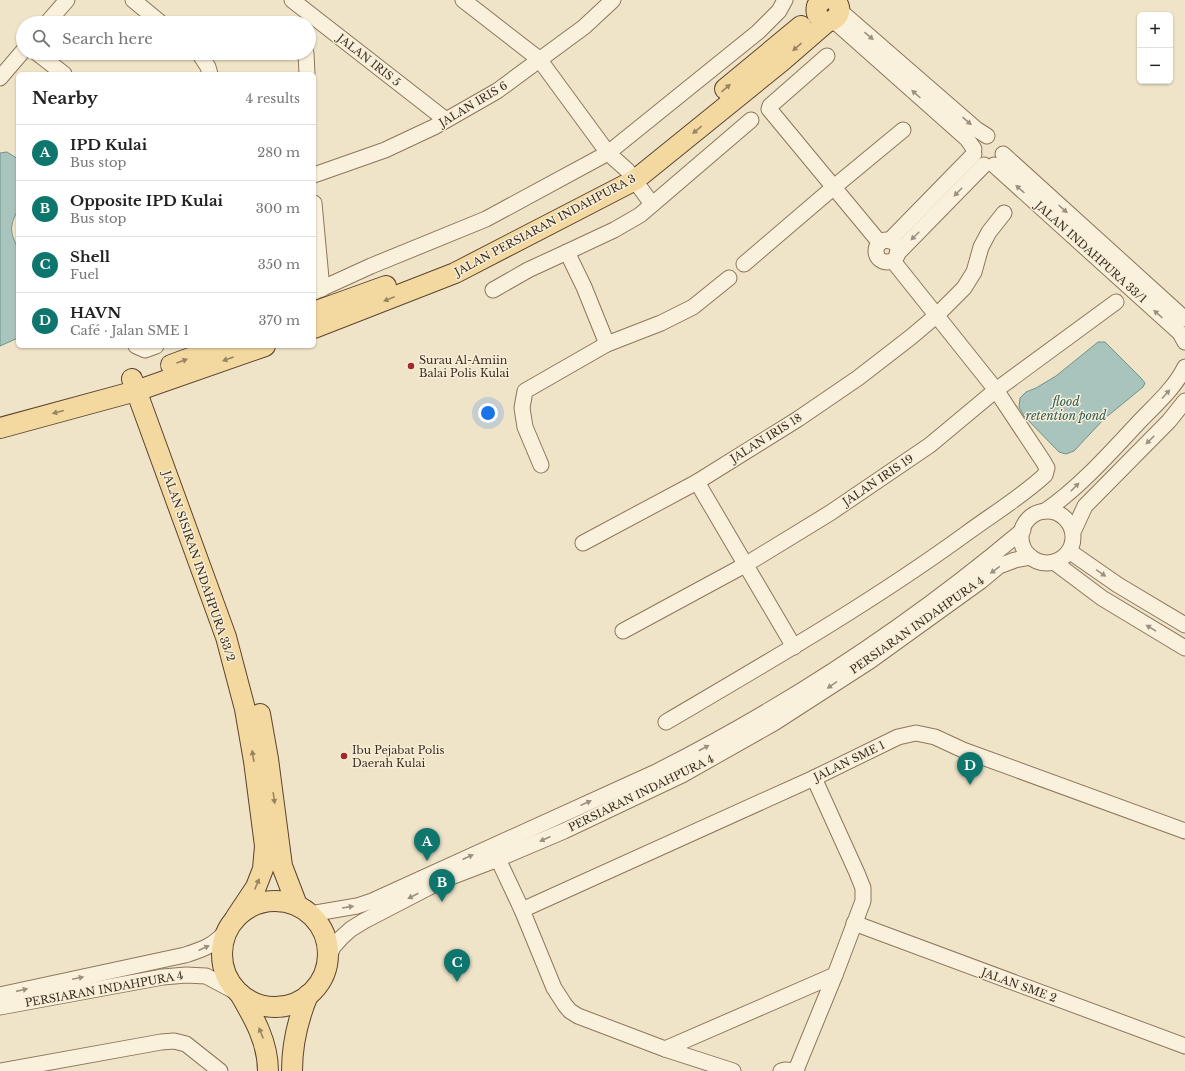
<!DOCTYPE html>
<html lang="en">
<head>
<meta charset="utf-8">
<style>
  body { margin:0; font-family:"Libre Baskerville",serif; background:#f2f2f2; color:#222 }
  .controls { position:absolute; right:12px; top:12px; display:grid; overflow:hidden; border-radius:6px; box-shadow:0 1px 3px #0004 }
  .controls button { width:36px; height:36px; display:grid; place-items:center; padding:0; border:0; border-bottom:1px solid #e0e0e0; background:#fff; color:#222; font:20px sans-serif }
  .you { position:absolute; left:488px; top:413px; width:14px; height:14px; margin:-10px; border:3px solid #fff; border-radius:50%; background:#1a73e8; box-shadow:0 0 0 6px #1a73e833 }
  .badge { display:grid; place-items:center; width:26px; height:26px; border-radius:50%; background:#0f766e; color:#fff; font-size:13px; font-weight:700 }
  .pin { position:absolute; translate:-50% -33px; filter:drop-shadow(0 1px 2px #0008) }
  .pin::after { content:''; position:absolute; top:21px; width:14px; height:12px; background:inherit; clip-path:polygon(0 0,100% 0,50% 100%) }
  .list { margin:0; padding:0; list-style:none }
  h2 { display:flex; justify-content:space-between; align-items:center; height:52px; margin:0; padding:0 16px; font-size:17px }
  h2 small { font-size:13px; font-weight:400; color:#767676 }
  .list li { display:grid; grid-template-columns:26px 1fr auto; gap:12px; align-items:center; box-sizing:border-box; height:56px; padding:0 16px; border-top:1px solid #e0e0e0 }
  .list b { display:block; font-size:15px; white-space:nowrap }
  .list p { margin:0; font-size:13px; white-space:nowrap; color:#767676 }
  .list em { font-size:13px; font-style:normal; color:#767676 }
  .icon { flex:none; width:22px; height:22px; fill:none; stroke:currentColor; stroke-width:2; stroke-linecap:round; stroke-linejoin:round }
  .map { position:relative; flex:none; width:1185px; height:1071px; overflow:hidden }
  .search { position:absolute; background:#fff; box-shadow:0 1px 3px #0004; left:16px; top:16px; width:300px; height:44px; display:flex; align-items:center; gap:10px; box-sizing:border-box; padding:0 14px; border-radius:22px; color:#767676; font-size:15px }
  .panel { position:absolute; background:#fff; box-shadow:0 1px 3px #0004; left:16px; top:72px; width:300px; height:276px; border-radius:6px }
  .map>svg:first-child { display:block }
  .water { fill:#a9c4bc; stroke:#6f938a }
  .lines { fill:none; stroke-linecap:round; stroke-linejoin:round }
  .minor-casing { stroke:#8d765c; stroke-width:17 }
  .major-casing { stroke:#5b4430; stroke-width:22 }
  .minor { stroke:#faf1dc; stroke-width:15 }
  .major { stroke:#f3d9a0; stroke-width:20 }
  .oneway { fill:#9c907e }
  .oneway2 { fill:#988460 }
  .poi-dot { fill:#9e2a2b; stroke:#f7eed8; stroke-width:1.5 }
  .labels { text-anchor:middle; stroke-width:3; stroke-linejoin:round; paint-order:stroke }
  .street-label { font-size:11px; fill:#3d2e20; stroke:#f7eed8 }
  .poi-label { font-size:11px; fill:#3d2e20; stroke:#f7eed8; text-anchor:start }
  .water-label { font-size:12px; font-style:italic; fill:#2f5d5a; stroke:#f7eed8 }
</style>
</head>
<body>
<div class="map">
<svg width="1185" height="1071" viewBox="0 0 1185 1071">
  <rect width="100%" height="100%" fill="#f0e4c8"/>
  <!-- water -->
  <g class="water">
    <path d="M7,152l11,7v51c-9,16 -8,23 0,38v90l-18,8v-193z"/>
    <path d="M1098,342h7l36,36 4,5 -2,4 -39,32 -30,32 -8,3 -7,-2 -35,-36 -5,-9 1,-9 6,-6 10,-4 20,-12z"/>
  </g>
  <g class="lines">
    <!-- minor casing -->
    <g class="minor-casing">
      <g id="minor">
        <path d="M133,0l28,23"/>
        <path d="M292,0l154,120"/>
        <path d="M463,0l76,59 69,94 19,17 25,34"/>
        <path d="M839,10l137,119 11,7"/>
        <path d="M833,20l134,119 7,10"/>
        <path d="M47,23l20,-23"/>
        <path d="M37,53l27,21"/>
        <path d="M199,53l9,14 2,7"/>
        <path d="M306,53l1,21"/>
        <path d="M827,56l-57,50 -1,3 111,134"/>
        <path d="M0,78l23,-27"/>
        <path d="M1003,154l182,165"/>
        <path d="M994,165l186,168 5,9"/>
        <path d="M314,175l71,-25 49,-23 63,-36 87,-64 29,-27"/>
        <path d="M314,203l8,86"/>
        <circle cx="887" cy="251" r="11"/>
        <path d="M889,241l85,-87"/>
        <path d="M897,254l87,-89"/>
        <path d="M744,264l90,-77 69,-57"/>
        <path d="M493,290l35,-20 39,-18"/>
        <path d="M314,292l57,-26 115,-47 122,-66 150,-121 21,-21 6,-11"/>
        <path d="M607,344l-23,-57 -17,-35 47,-22 26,-15 111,-95"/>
        <path d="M136,346l9,4 11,-4"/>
        <path d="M541,465l-16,-38 -3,-19 3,-17 82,-47 54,-21 32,-16 36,-29"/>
        <path d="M697,482l97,165"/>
        <path d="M1045,511c33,-22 65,-58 93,-88 17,-18 36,-34 47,-56"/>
        <circle cx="1047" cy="537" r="26"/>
        <path d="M1073,532l12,-26 84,-85 16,-20"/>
        <path d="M583,543l114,-61 101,-63 60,-41 53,-41 26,-22 27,-27 10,-16 7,-25 8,-15 15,-19"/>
        <path d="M1069,551l49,34 67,40"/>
        <path d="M1054,562l48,36 83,50"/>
        <path d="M623,631l122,-66 85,-52 100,-68 66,-55 120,-88"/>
        <path d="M666,722c102,-60 205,-119 301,-189 26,-19 54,-36 78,-58l2,-7 -4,-7 -47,-71 -103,-129"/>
        <path d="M498,859l24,51 32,78 11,17 5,6 8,5 87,33 68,22"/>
        <path d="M522,910l292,-132 84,-41 18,-4 19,4 28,13 222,81"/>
        <path d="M310,914l47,-8 15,-5 284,-129c131,-66 254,-147 367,-242"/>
        <path d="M854,923l331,123"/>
        <path d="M327,962l6,-15 8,-9 10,-9 13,-8 79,-41 55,-21 66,-28 118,-56 92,-52 96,-62 111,-80 18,-15 16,-6 16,-3"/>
        <path d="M0,995l185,-40c19,-6 30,-10 43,-26"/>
        <path d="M0,1007l163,-30 23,-2 20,1 34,18"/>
        <path d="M665,1049l170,-74"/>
        <path d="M796,1070l39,-95 28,-74v-13l-6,-15 -43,-95"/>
        <path d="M1,1071l160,-29 13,-1 12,3 34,27"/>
        <path d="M781,1071l4,-1 12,1"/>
      </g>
    </g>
    <!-- major casing -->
    <g class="major-casing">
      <g id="major">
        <path d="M822,0l-5,6c-2,8 2,14 10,16 12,-2 17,-14 7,-22"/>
        <path d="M725,89l76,-63"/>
        <path d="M314,312l72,-26"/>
        <path d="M314,328l141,-55 180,-93 147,-119 45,-39"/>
        <path d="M171,365l52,-19"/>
        <path d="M132,379l94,258 19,72 9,52 11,85 -2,23 -7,18 -20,30"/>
        <path d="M0,428l136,-37 129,-45"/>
        <path d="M260,714l8,45 14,107 15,39"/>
        <circle cx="275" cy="954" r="53"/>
        <path d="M240,994c14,24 28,48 28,77"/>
        <path d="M292,1071c0,-26 6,-52 16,-76"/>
      </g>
    </g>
    <!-- minor -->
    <use href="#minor" class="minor"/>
    <!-- major -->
    <use href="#major" class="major"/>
  </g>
  <!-- one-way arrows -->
  <defs><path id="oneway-solid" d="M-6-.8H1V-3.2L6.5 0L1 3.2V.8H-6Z"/></defs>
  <g class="oneway">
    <use href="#oneway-solid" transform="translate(869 36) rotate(41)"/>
    <use href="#oneway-solid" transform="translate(916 94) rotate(-138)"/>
    <use href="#oneway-solid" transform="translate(967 121) rotate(41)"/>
    <use href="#oneway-solid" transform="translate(1020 189) rotate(-138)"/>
    <use href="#oneway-solid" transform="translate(958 192) rotate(134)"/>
    <use href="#oneway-solid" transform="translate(1063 209) rotate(42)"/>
    <use href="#oneway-solid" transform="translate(915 236) rotate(135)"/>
    <use href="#oneway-solid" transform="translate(1158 314) rotate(-138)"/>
    <use href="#oneway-solid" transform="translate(1166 394) rotate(-48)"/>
    <use href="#oneway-solid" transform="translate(1150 440) rotate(135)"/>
    <use href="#oneway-solid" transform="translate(1075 487) rotate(-45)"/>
    <use href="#oneway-solid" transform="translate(995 570) rotate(144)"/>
    <use href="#oneway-solid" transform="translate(1101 573) rotate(34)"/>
    <use href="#oneway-solid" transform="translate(1151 628) rotate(-149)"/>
    <use href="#oneway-solid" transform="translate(832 685) rotate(146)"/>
    <use href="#oneway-solid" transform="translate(704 748) rotate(-28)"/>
    <use href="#oneway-solid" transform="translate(586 803) rotate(-24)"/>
    <use href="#oneway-solid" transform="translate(545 839) rotate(156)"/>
    <use href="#oneway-solid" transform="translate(468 857) rotate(-24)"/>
    <use href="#oneway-solid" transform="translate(413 896) rotate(153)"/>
    <use href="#oneway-solid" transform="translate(348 907) rotate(-9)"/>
    <use href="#oneway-solid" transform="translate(204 948) rotate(-25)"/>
    <use href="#oneway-solid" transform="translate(78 978) rotate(-12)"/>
    <use href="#oneway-solid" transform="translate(22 990) rotate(-13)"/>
  </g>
  <g class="oneway2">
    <use href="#oneway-solid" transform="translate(797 47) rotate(139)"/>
    <use href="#oneway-solid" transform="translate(726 88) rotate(-40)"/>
    <use href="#oneway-solid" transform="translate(697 130) rotate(141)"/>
    <use href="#oneway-solid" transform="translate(389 299) rotate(158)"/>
    <use href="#oneway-solid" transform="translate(228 359) rotate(160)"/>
    <use href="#oneway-solid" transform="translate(182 361) rotate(-20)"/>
    <use href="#oneway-solid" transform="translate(58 412) rotate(165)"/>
    <use href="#oneway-solid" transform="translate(253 756) rotate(-99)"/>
    <use href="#oneway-solid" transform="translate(274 798) rotate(82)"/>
    <use href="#oneway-solid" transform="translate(257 884) rotate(-67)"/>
    <use href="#oneway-solid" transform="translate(261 1033) rotate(-112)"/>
  </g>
  <!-- markers -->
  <g class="poi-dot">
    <circle cx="411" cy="366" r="4"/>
    <circle cx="344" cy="756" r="4"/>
  </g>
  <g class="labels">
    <!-- street labels -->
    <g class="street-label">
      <text transform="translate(369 60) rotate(38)" y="4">JALAN IRIS 5</text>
      <text transform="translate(473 104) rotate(-31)" y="4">JALAN IRIS 6</text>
      <text transform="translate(545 225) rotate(-28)" y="4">JALAN PERSIARAN INDAHPURA 3</text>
      <text transform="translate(1091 252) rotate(42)" y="4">JALAN INDAHPURA 33/1</text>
      <text transform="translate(766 438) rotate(-32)" y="4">JALAN IRIS 18</text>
      <text transform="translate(878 480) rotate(-34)" y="4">JALAN IRIS 19</text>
      <text transform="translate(199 566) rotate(71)" y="4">JALAN SISIRAN INDAHPURA 33/2</text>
      <text transform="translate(917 625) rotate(-35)" y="4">PERSIARAN INDAHPURA 4</text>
      <text transform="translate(849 761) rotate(-26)" y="4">JALAN SME 1</text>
      <text transform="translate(641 793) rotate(-26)" y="4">PERSIARAN INDAHPURA 4</text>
      <text transform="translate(1019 985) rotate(20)" y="4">JALAN SME 2</text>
      <text transform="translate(104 989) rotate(-10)" y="4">PERSIARAN INDAHPURA 4</text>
    </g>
    <!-- poi labels -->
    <g class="poi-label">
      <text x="419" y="364">Surau Al-Amiin<tspan x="419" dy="13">Balai Polis Kulai</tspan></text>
      <text x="352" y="754">Ibu Pejabat Polis<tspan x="352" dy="13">Daerah Kulai</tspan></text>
    </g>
    <!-- water labels -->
    <g class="water-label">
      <text x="1066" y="406">flood<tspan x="1066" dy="14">retention pond</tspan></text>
    </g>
  </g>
</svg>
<div class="controls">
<button>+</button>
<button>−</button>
</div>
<div class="you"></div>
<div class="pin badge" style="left:427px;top:861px">A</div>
<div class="pin badge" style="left:442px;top:902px">B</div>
<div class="pin badge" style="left:457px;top:982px">C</div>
<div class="pin badge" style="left:970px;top:785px">D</div>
<div class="search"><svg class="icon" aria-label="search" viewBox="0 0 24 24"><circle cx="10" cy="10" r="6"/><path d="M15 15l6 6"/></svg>Search here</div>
<section class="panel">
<h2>Nearby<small>4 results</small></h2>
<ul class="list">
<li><span class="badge">A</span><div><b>IPD Kulai</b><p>Bus stop</p></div><em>280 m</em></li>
<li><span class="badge">B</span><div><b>Opposite IPD Kulai</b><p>Bus stop</p></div><em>300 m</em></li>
<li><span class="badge">C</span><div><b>Shell</b><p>Fuel</p></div><em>350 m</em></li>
<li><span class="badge">D</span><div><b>HAVN</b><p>Café · Jalan SME 1</p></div><em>370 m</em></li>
</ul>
</section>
</div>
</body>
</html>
